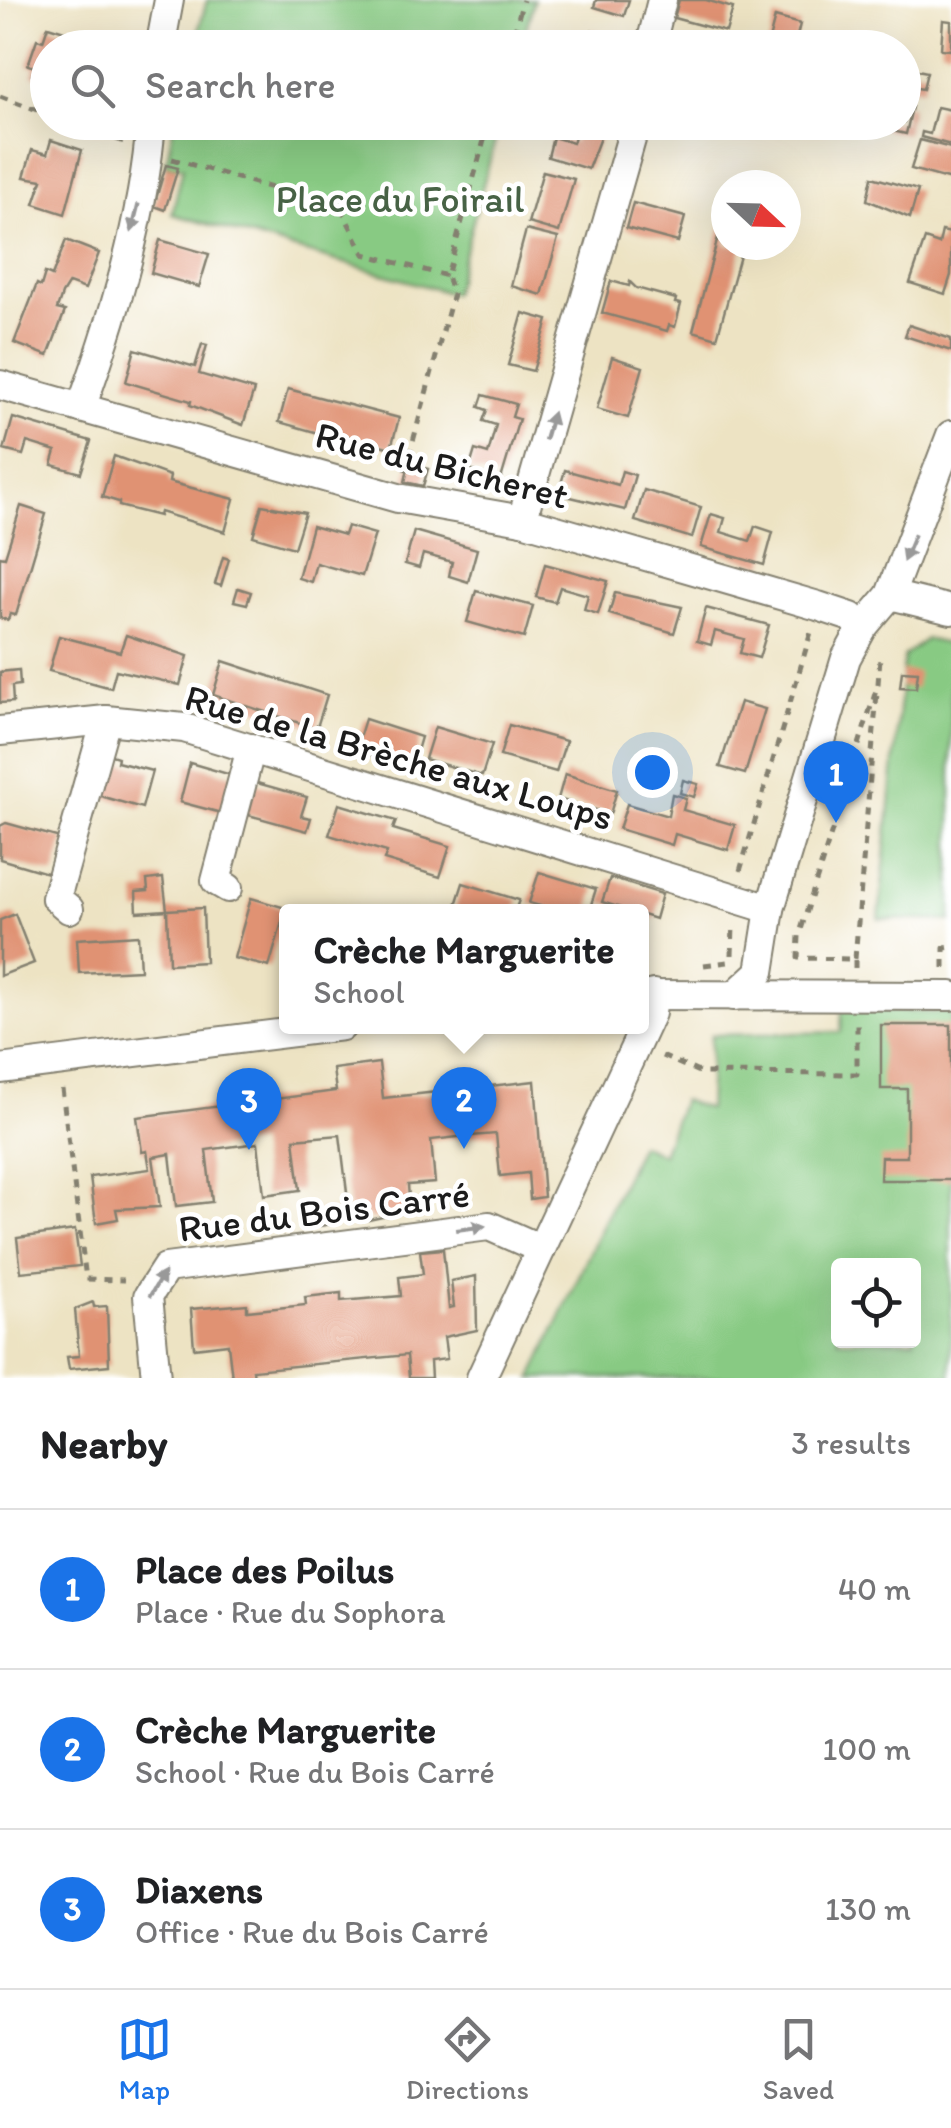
<!DOCTYPE html>
<html lang="en">
<head>
<meta charset="utf-8">
<style>
  body { margin:0; font-family:Itim,sans-serif; background:#f2f2f2; color:#202124 }
  .controls { position:absolute; right:30px; bottom:30px; display:grid; overflow:hidden; border-radius:10px; box-shadow:0 10px 40px #0002 }
  .controls button { width:90px; height:90px; display:grid; place-items:center; padding:0; border:0; border-bottom:2px solid #e0e0e0; background:#fff; color:#202124; font:50px sans-serif }
  .compass { position:absolute; left:711px; top:170px; width:90px; height:90px; border-radius:50%; background:#fff; box-shadow:0 10px 40px #0002; rotate:112deg }
  .you { position:absolute; left:652px; top:772px; width:35px; height:35px; margin:-25px; border:8px solid #fff; border-radius:50%; background:#1a73e8; box-shadow:0 0 0 15px #1a73e833 }
  .badge { display:grid; place-items:center; width:65px; height:65px; border-radius:50%; background:#1a73e8; color:#fff; font-size:32px; font-weight:700 }
  .pin { position:absolute; translate:-50% -82px; filter:drop-shadow(0 2px 5px #0008) }
  .pin::after { content:''; position:absolute; top:52px; width:35px; height:30px; background:inherit; clip-path:polygon(0 0,100% 0,50% 100%) }
  .popup { position:absolute; left:279px; top:904px; width:370px; height:130px; box-sizing:border-box; display:grid; place-content:center; border-radius:10px; background:#fff; filter:drop-shadow(0 2px 8px #0005); font-size:32px; white-space:nowrap; color:#757577 }
  .popup b { font-size:38px; color:#202124 }
  .popup::after { content:''; position:absolute; left:50%; top:100%; margin-left:-20px; border:20px solid transparent; border-top-color:#fff }
  .list { margin:0; padding:0; list-style:none }
  h2 { display:flex; justify-content:space-between; align-items:center; height:130px; margin:0; padding:0 40px; font-size:42px }
  h2 small { font-size:32px; font-weight:400; color:#757577 }
  .list li { display:grid; grid-template-columns:65px 1fr auto; gap:30px; align-items:center; box-sizing:border-box; height:160px; padding:0 40px; border-top:2px solid #e0e0e0 }
  .list b { display:block; font-size:38px; white-space:nowrap }
  .list p { margin:0; font-size:32px; white-space:nowrap; color:#757577 }
  .list em { font-size:32px; font-style:normal; color:#757577 }
  .icon { flex:none; width:55px; height:55px; fill:none; stroke:currentColor; stroke-width:2; stroke-linecap:round; stroke-linejoin:round }
  .map { position:relative; flex:none; width:951px; height:1378px; overflow:hidden }
  .search { position:absolute; background:#fff; box-shadow:0 10px 40px #0002; left:30px; right:30px; top:30px; height:110px; display:flex; align-items:center; gap:25px; box-sizing:border-box; padding:0 35px; border-radius:55px; color:#757577; font-size:38px }
  .sheet { height:610px; background:#fff }
  nav { display:flex; justify-content:space-around; align-items:center; box-sizing:border-box; height:140px; border-top:2px solid #e0e0e0; background:#fff; font-size:28px; color:#757577 }
  nav a { display:grid; justify-items:center; gap:5px }
  nav .on { color:#1a73e8 }
  .map>svg:first-child { display:block }
  .green { fill:#88ca83; stroke:#527350; stroke-width:2.5; fill-rule:evenodd }
  .building { fill:#e09273 }
  .lines { fill:none; stroke-linecap:round; stroke-linejoin:round }
  .minor-casing { stroke:#848070; stroke-width:32 }
  .path { stroke:#848070; stroke-width:5; stroke-dasharray:8 8; stroke-linecap:butt }
  .minor { stroke:#fff; stroke-width:28 }
  .oneway { fill:#999 }
  .labels { text-anchor:middle; stroke-width:9; stroke-linejoin:round; paint-order:stroke }
  .park-label { font-size:38px; fill:#476245; stroke:#fff }
  .street-label { font-size:38px; fill:#1c1c1c; stroke:#fff }
</style>
</head>
<body>
<div class="map">
<svg width="951" height="1378" viewBox="0 0 951 1378">
  <rect width="100%" height="100%" fill="#fff"/>
  <filter id="ink" filterUnits="userSpaceOnUse"><feTurbulence type="fractalNoise" baseFrequency=".01" numOctaves="2"/><feDisplacementMap in="SourceGraphic" scale="20" xChannelSelector="R" yChannelSelector="G"/><feConvolveMatrix kernelMatrix="1 2 1 2 8 2 1 2 1" color-interpolation-filters="sRGB"/></filter>
  <filter id="wash" filterUnits="userSpaceOnUse"><feTurbulence type="fractalNoise" baseFrequency=".0048" numOctaves="4" result="noise"/><feDisplacementMap in="SourceGraphic" scale="40" xChannelSelector="R" yChannelSelector="G"/><feGaussianBlur stdDeviation="2.25" result="paint"/><feColorMatrix in="noise" values="0 0 0 0 0 0 0 0 0 0 0 0 0 0 0 0 0 1.4 0 .05"/><feComposite in="paint" operator="in"/></filter>
  <g filter="url(#wash)">
    <rect width="100%" height="100%" fill="#ede3c3"/>
    <!-- green -->
    <g class="green">
      <path d="M207,0h327l-13,47h-327z"/>
      <path d="M174,123h326l-47,171 -281,-80 11,-47 -17,-2z"/>
      <path d="M926,639l25,6v276l-72,-2 25,-263z"/>
      <path d="M842,1009l109,4v365h-419l108,-234 22,10 20,-54 26,9 3,-74 130,-3zM838,1266h76v74h-76z"/>
    </g>
    <g id="blocks">
      <!-- building -->
      <g class="building">
        <path d="M596,0h33l-5,16 -30,-9z"/>
        <path d="M679,0h27l27,8 -7,24 -52,-14z"/>
        <path d="M775,17l25,7 -6,24h-27z"/>
        <path d="M943,20l8,1v29l-10,-1z"/>
        <path d="M48,26l43,13 -2,9h-41v32l-16,-5 3,-8 -7,-2 9,-26 6,2z"/>
        <path d="M592,30l30,9 -2,9h-33z"/>
        <path d="M908,68l19,4 -4,17 -18,-3z"/>
        <path d="M904,105l8,2 -6,27 -49,-11 47,-1z"/>
        <path d="M937,107l14,3v35l-30,-8 1,-5 8,2z"/>
        <path d="M579,122h27l-18,47 -40,-12 5,-20 20,6z"/>
        <path d="M51,140l31,10 -17,64 -31,-10 8,-24 -18,-3 8,-27 15,4z"/>
        <path d="M920,140l31,8v32l-40,-11z"/>
        <path d="M166,165l12,3 -13,42 -11,-4z"/>
        <path d="M543,171l31,8 -15,53 -31,-9z"/>
        <path d="M872,177l46,13 -8,28 -43,-18z"/>
        <path d="M633,203l52,14 -7,25 -52,-14z"/>
        <path d="M721,226l5,2v17h17l-26,93 -24,-7z"/>
        <path d="M526,230l32,8 -16,57 -31,-9z"/>
        <path d="M942,231l9,2v42l-6,19 -35,-11 15,-44 14,5z"/>
        <path d="M66,240l33,13 -14,36 -16,-6 -7,11 -5,15 8,2 -17,45 -34,-13 23,-59 4,2 4,-13 7,3z"/>
        <path d="M160,240l49,14 -10,33 -48,-14z"/>
        <path d="M611,281l18,5 1,-4 6,6 40,11 -1,4 6,1 -6,23 -6,-2 -2,6 -65,-18z"/>
        <path d="M523,313l25,7 -15,51 -25,-6z"/>
        <path d="M909,325l42,14v12l-46,-15z"/>
        <path d="M202,344l5,1 -8,29 55,16 -11,35 -53,-20 1,-4 -65,-19 9,-33 60,18z"/>
        <path d="M612,357l31,10 -15,51 -31,-9z"/>
        <path d="M288,389l111,29 -8,30 -14,-4 -2,5 -25,-7 1,-5 -13,-4 -2,5 -57,-16z"/>
        <path d="M483,395l33,9 -4,13 7,2 -18,60 -32,-9 6,-20 13,4 8,-29 -13,-4 4,-11 -8,-3z"/>
        <path d="M13,418l78,23 -10,32 -29,-8 4,-14 -29,-9 -4,13 -19,-5z"/>
        <path d="M114,456l56,20 -1,6 65,17 -9,33 -65,-20 -1,4 -40,-10v-4l-17,-5z"/>
        <path d="M409,464l19,5 -5,17 -18,-4z"/>
        <path d="M565,470l53,15 4,-14 13,4 -10,35 -67,-16z"/>
        <path d="M644,490l57,17 -9,31 -57,-17z"/>
        <path d="M262,505l43,8 -11,35 -41,-12z"/>
        <path d="M21,506l25,8 -30,101 -6,-1 -2,6 -8,-2v-62l5,1z"/>
        <path d="M711,514l14,4 -4,14 29,9 5,-15 18,6 -9,33 -63,-18z"/>
        <path d="M312,526l32,9 3,-9 28,8 -13,42 -46,-13 -5,19 -13,-4z"/>
        <path d="M414,531l63,18 -9,33 -19,-6 3,-14 -29,-8 -4,14 -14,-4z"/>
        <path d="M223,557l6,2 -8,27 -6,-2z"/>
        <path d="M545,564l63,17 -10,33 -14,-4 4,-15 -28,-8 -5,15 -19,-5z"/>
        <path d="M238,588l13,4 -4,12 -13,-3z"/>
        <path d="M476,591l57,15 -9,32 -57,-16z"/>
        <path d="M615,593l67,14 -8,26 -65,-19z"/>
        <path d="M706,608l63,17 -10,33 -19,-5 4,-14 -29,-8 -4,14 -14,-4z"/>
        <path d="M126,635l62,21 -8,29 -64,-15 -5,18 -62,-17 10,-35 61,16z"/>
        <path d="M223,661l104,34 -9,29 -3,4 -102,-33z"/>
        <path d="M19,670l1,15 -8,1 1,16 -13,1v-31z"/>
        <path d="M902,671l16,1 -2,16 -16,-1z"/>
        <path d="M740,702l25,7 -20,65 -25,-7z"/>
        <path d="M365,719l56,18 -9,31 -57,-17z"/>
        <path d="M509,725l57,16 -10,31 -56,-16z"/>
        <path d="M435,727l57,17 -10,32 -57,-17z"/>
        <path d="M105,753l13,4 -1,5 35,9 -10,37 -49,-14z"/>
        <path d="M190,763l45,13 -10,38 -45,-12z"/>
        <path d="M565,774l52,16 -7,24 -52,-15z"/>
        <path d="M683,780l15,4 -4,13 -14,-4z"/>
        <path d="M250,781l57,16 -6,19 10,2 -4,13 -66,-18z"/>
        <path d="M672,794l14,4 -3,12 52,15 -7,25 -53,-16 -3,11 -53,-16 8,-25 41,12z"/>
        <path d="M339,804l57,17 -3,8 57,17 -10,31 -56,-17 3,-8 -58,-17z"/>
        <path d="M6,823l58,16 -10,36 -54,-16v-33z"/>
        <path d="M539,872l57,17 -7,22h-31l-29,-8z"/>
        <path d="M163,878l4,32 -30,2 -1,-20 12,-1 -1,-11z"/>
        <path d="M610,878l52,16 -7,25 -53,-17z"/>
        <path d="M463,883l56,17 -4,11h-61z"/>
        <path d="M251,898l35,10 -17,59 -35,-9z"/>
        <path d="M203,908l2,54 -36,2 -2,-54z"/>
        <path d="M15,914l19,49 -34,13v-56z"/>
        <path d="M138,935l2,35 -61,3 -2,-34z"/>
        <path d="M881,1025h70v155h-71l1,-23h26v-68h-26z"/>
        <path d="M379,1063l4,35 152,-17 9,116 -14,2 -2,-26 -28,3 -4,-42 -38,3 -27,3 4,43 -27,2 2,26 -41,9v-5l-19,2 -10,-82 -46,4 6,51 -36,5 -6,-52 -52,7 6,52 -36,4 -6,-52 -17,3 7,50 -44,2 2,10 -22,4 -6,-46 60,-8 -3,-18 -5,1 -5,-35 199,-26 -3,-22z"/>
        <path d="M332,1210l1,14 -14,2 -1,-15z"/>
        <path d="M75,1230l5,36 -59,6 -4,-34z"/>
        <path d="M443,1249l6,59 5,-1 -3,-26 25,-5 1,54 -33,7 3,22 -17,2 1,17h-22l-2,-23 -154,15 1,8h-22l-4,-34 -34,4 -3,-39 56,-5v7l59,-6 -1,-8 36,-4v8l60,-5 -2,-19 24,-3 -3,-23z"/>
        <path d="M93,1302l1,5 13,-1 2,59 -40,4 -2,-12 12,-1 -4,-47z"/>
      </g>
    </g>
  </g>
  <g filter="url(#ink)">
    <use href="#blocks" fill-opacity="0" stroke="#848070" stroke-width="2.5"/>
    <g class="lines">
      <!-- minor casing -->
      <g class="minor-casing">
        <g id="minor">
          <path d="M160,48l9,-48"/>
          <path d="M650,48l12,-48"/>
          <path d="M0,385l398,113 124,22 296,86 33,11 12,10"/>
          <path d="M81,408c33,-90 63,-190 70,-286"/>
          <path d="M522,520l114,-398"/>
          <path d="M890,595l61,15"/>
          <path d="M0,731l106,-11 78,8 586,181"/>
          <path d="M228,888l-12,-7 35,-133"/>
          <path d="M69,909l-13,-11 50,-178"/>
          <path d="M642,995l309,1"/>
          <path d="M734,996l26,-24 10,-63 76,-251 17,-31 27,-32 61,-160"/>
          <path d="M0,1069l342,-43"/>
          <path d="M156,1378l-8,-82 18,-28 323,-42 52,23"/>
          <path d="M481,1378l170,-365 2,-19"/>
        </g>
      </g>
      <!-- path -->
      <g class="path">
        <path d="M510,48l13,-48"/>
        <path d="M0,96l48,18"/>
        <path d="M71,122l53,20"/>
        <path d="M172,159l169,49 23,46 83,22"/>
        <path d="M405,471l48,-177 -6,-18 42,-154"/>
        <path d="M740,871l71,-239"/>
        <path d="M732,955l1,-29"/>
        <path d="M855,959l22,-266"/>
        <path d="M704,965l24,-3"/>
        <path d="M855,968v-9l-57,-1 1,-22 79,-252 2,-26"/>
        <path d="M944,968v-20l7,-1"/>
        <path d="M662,1056l39,17 156,1v-50"/>
        <path d="M62,1089l24,190 38,1"/>
      </g>
      <!-- minor -->
      <use href="#minor" class="minor"/>
    </g>
    <!-- one-way arrows -->
    <defs><path id="oneway-solid" d="M-6-.8H1V-3.2L6.5 0L1 3.2V.8H-6Z" transform="scale(2.5)"/></defs>
    <g class="oneway">
      <use href="#oneway-solid" transform="translate(135 218) rotate(104)"/>
      <use href="#oneway-solid" transform="translate(549 426) rotate(-74)"/>
      <use href="#oneway-solid" transform="translate(909 548) rotate(113)"/>
      <use href="#oneway-solid" transform="translate(471 1228) rotate(-8)"/>
      <use href="#oneway-solid" transform="translate(157 1284) rotate(-59)"/>
    </g>
  </g>
  <g class="labels">
    <!-- park labels -->
    <g class="park-label">
      <text x="400" y="212">Place du Foirail</text>
    </g>
    <!-- street labels -->
    <g class="street-label">
      <text transform="translate(442 465) rotate(14)" y="13">Rue du Bicheret</text>
      <text transform="translate(399 757) rotate(16)" y="13">Rue de la Brèche aux Loups</text>
      <text transform="translate(324 1211) rotate(-7)" y="13">Rue du Bois Carré</text>
    </g>
  </g>
</svg>
<div class="controls">
<button><svg class="icon" aria-label="locate" viewBox="0 0 24 24"><circle cx="12" cy="12" r="6"/><path d="M12 2v4M12 18v4M2 12h4M18 12h4"/></svg></button>
</div>
<svg class="compass" viewBox="-18 -18 36 36"><path d="M0-13l5 13h-10z" fill="#e53935"/><path d="M0 13l5-13h-10z" fill="#757577"/></svg>
<div class="you"></div>
<div class="pin badge" style="left:836px;top:823px">1</div>
<div class="pin badge" style="left:464px;top:1149px">2</div>
<div class="popup"><b>Crèche Marguerite</b>School</div>
<div class="pin badge" style="left:249px;top:1150px">3</div>
<div class="search"><svg class="icon" aria-label="search" viewBox="0 0 24 24"><circle cx="10" cy="10" r="6"/><path d="M15 15l6 6"/></svg>Search here</div>
</div>
<section class="sheet">
<h2>Nearby<small>3 results</small></h2>
<ul class="list">
<li><span class="badge">1</span><div><b>Place des Poilus</b><p>Place · Rue du Sophora</p></div><em>40 m</em></li>
<li><span class="badge">2</span><div><b>Crèche Marguerite</b><p>School · Rue du Bois Carré</p></div><em>100 m</em></li>
<li><span class="badge">3</span><div><b>Diaxens</b><p>Office · Rue du Bois Carré</p></div><em>130 m</em></li>
</ul>
</section>
<nav>
<a class="on"><svg class="icon" aria-label="map" viewBox="0 0 24 24"><path d="M3 6l6-2 6 2 6-2v14l-6 2-6-2-6 2zM9 4v14M15 6v14"/></svg>Map</a>
<a><svg class="icon" aria-label="directions" viewBox="0 0 24 24"><path d="M12 3l9 9-9 9-9-9zM9 14v-3h6M13 9l2 2-2 2"/></svg>Directions</a>
<a><svg class="icon" aria-label="saved" viewBox="0 0 24 24"><path d="M7 4h10v16l-5-4-5 4z"/></svg>Saved</a>
</nav>
</body>
</html>
